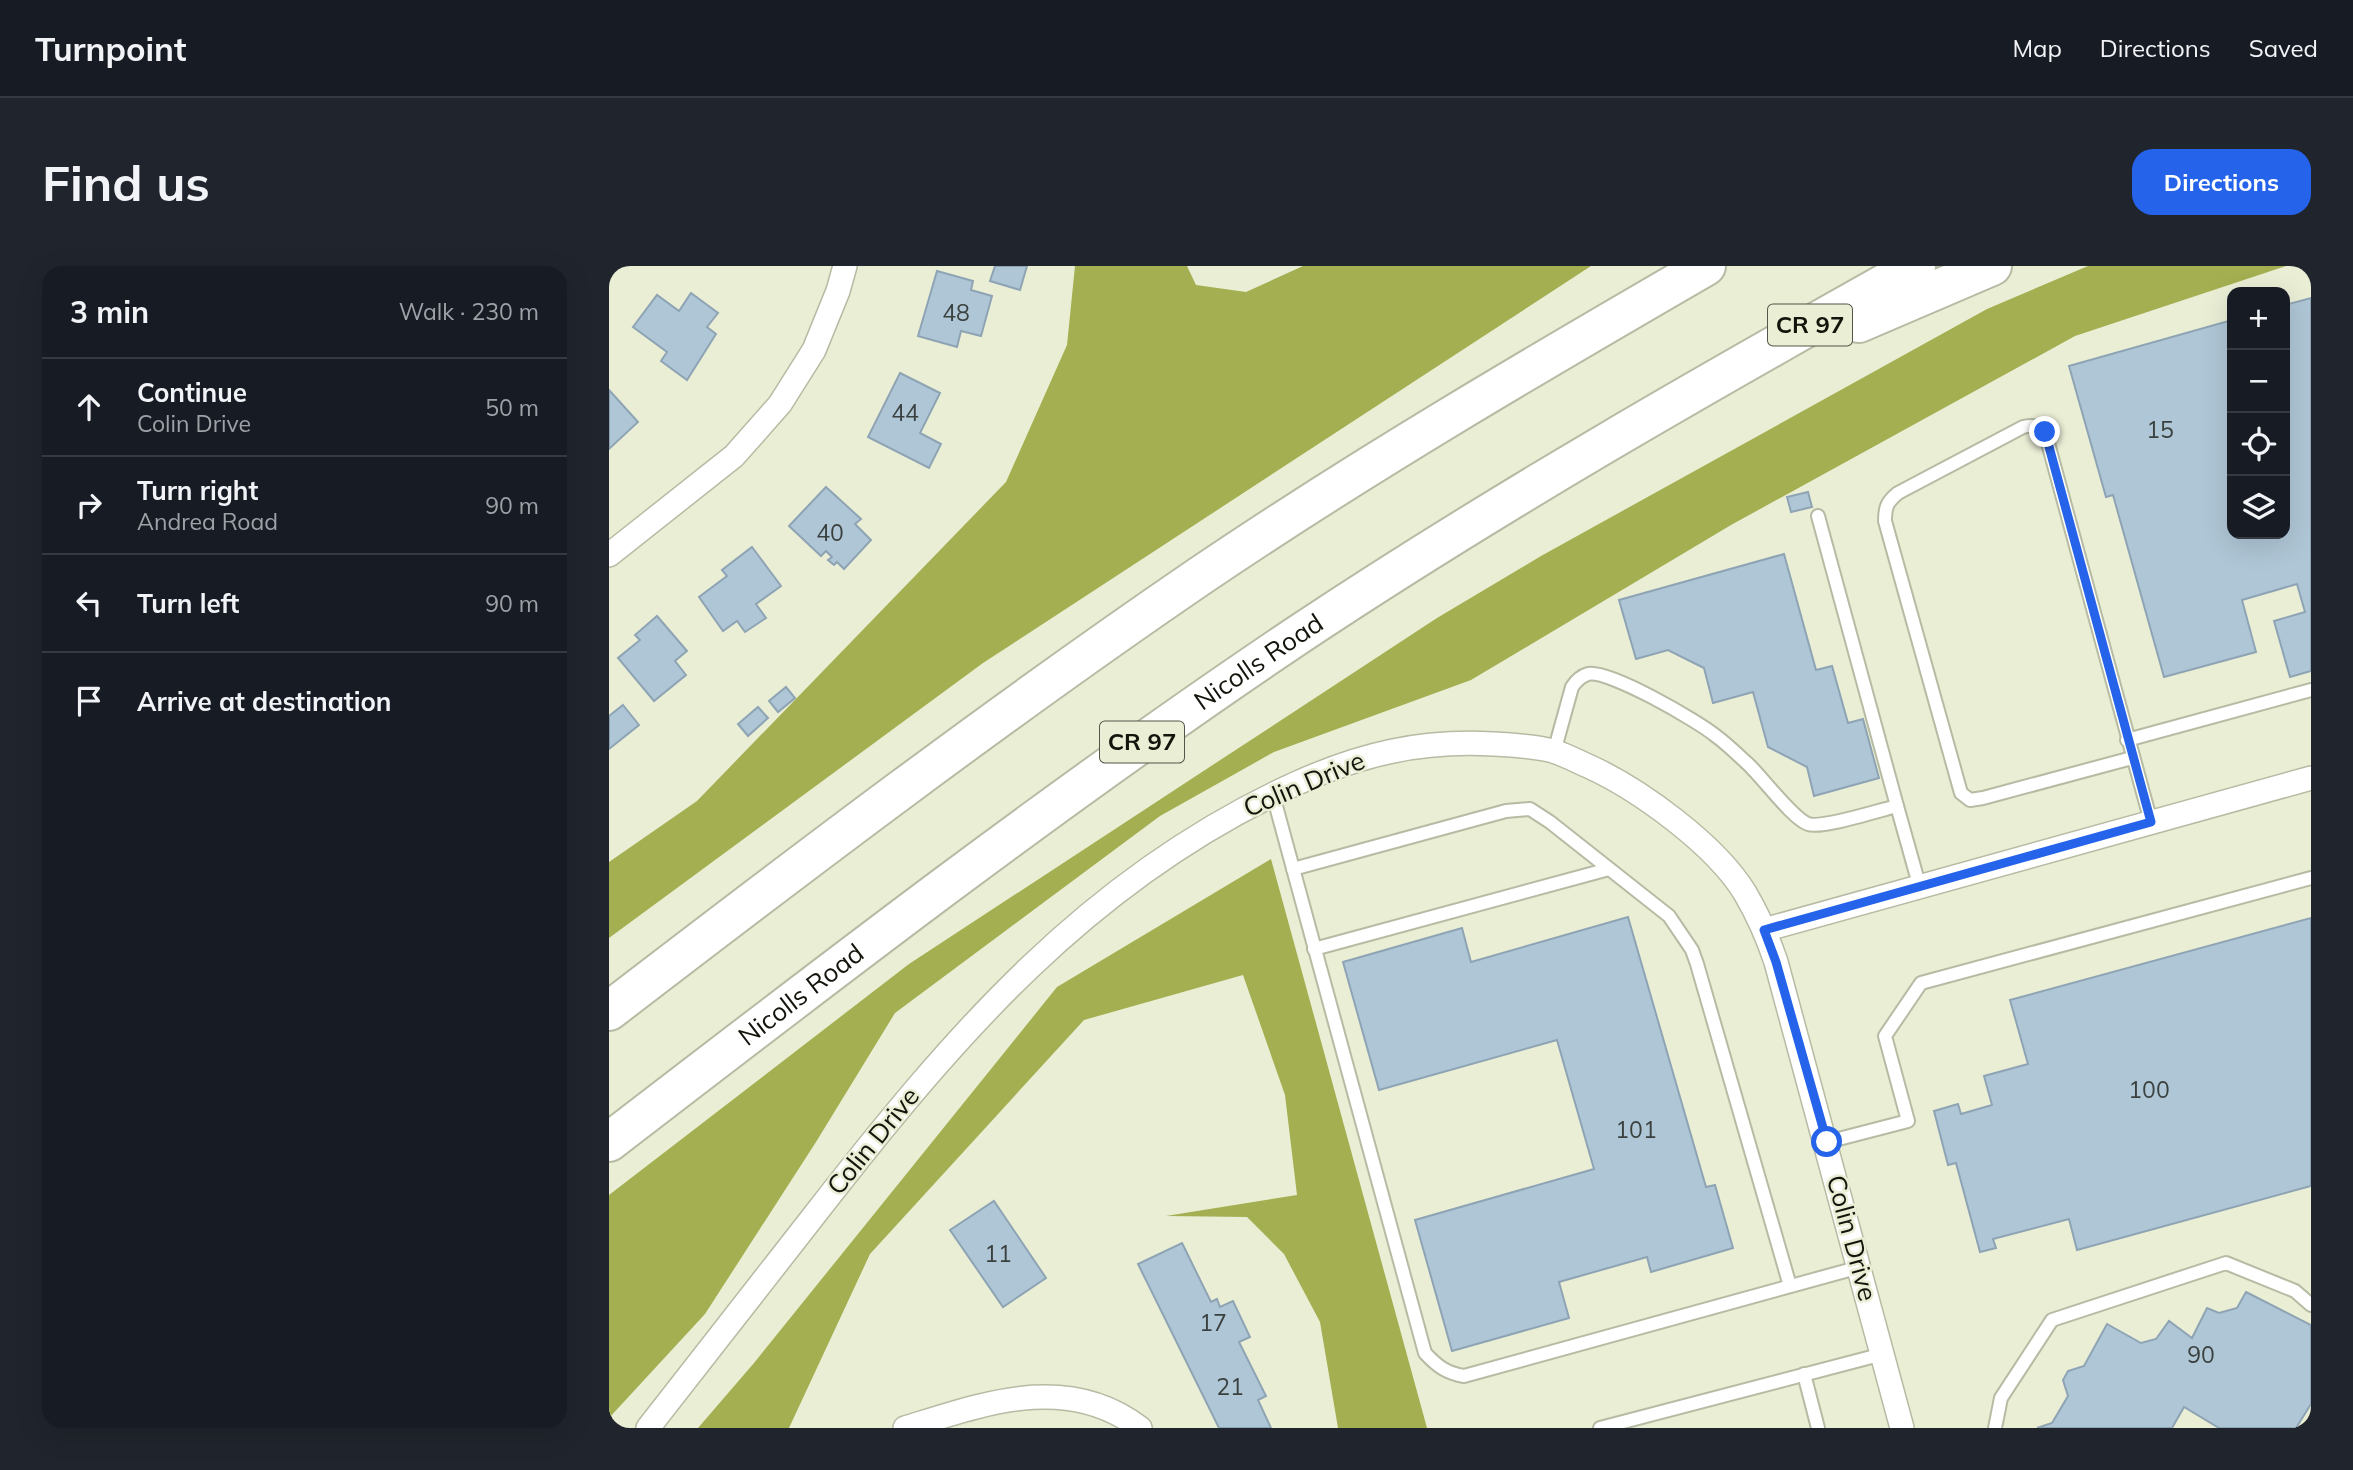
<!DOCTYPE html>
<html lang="en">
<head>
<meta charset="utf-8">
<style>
  body { margin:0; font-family:Mulish,sans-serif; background:#20242c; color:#f1f3f6 }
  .controls { position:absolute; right:21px; top:21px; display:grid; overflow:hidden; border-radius:14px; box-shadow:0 7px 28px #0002 }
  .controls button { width:63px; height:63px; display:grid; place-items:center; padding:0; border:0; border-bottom:2px solid #363941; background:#171b24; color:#f1f3f6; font:35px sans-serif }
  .stop { position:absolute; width:21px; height:21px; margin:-16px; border:5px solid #2563eb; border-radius:50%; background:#fff }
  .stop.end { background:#2563eb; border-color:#fff; box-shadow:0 2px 7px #0008 }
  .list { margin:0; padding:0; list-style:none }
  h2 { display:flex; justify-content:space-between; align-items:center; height:91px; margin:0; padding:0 28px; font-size:30px }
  h2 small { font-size:23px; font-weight:400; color:#9ea1a6 }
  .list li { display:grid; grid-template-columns:46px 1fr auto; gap:21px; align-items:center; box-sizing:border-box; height:98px; padding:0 28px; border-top:2px solid #363941 }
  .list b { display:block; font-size:26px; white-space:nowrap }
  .list p { margin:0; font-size:23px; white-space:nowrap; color:#9ea1a6 }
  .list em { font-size:23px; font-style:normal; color:#9ea1a6 }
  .icon { flex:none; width:38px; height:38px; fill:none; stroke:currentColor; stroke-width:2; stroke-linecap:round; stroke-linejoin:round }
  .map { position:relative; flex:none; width:1702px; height:1162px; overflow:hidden; border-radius:21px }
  header { display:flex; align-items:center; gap:42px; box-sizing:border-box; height:98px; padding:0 35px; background:#171b24; border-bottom:2px solid #363941 }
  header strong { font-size:33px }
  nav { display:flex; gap:38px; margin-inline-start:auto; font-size:24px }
  .intro { display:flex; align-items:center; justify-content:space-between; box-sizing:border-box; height:168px; padding:0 42px }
  h1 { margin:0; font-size:49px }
  .button { padding:18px 32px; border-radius:21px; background:#2563eb; color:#fff; font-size:24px; font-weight:700 }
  main { display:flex; gap:42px; padding:0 42px }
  aside { flex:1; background:#171b24; border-radius:21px; box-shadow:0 7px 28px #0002 }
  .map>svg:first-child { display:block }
  .forest { fill:#a3af50 }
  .building { fill:#afc6d6; stroke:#8ea4b4; stroke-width:2 }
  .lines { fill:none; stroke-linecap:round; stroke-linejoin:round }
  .service-casing { stroke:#b6bba3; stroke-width:16 }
  .minor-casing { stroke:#b6bba3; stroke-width:26 }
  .trunk-casing { stroke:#b6bba3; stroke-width:42 }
  .service { stroke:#fff; stroke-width:12 }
  .minor { stroke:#fff; stroke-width:23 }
  .trunk { stroke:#fff; stroke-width:38 }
  .route { stroke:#2563eb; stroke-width:9 }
  .labels { text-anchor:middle; stroke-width:5; stroke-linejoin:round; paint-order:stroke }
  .number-label { font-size:23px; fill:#3a403e }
  .shield { fill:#eaeed5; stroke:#545548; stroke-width:2 }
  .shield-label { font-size:24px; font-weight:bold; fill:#13140b }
  .street-label { font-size:26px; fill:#13140b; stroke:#eaeed5 }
</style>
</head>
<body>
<header>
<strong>Turnpoint</strong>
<nav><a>Map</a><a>Directions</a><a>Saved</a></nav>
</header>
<div class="intro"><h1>Find us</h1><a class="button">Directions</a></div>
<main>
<aside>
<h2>3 min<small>Walk · 230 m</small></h2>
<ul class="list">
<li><svg class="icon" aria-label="ahead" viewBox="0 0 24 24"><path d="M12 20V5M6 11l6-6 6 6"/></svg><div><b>Continue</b><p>Colin Drive</p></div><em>50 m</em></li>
<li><svg class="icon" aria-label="right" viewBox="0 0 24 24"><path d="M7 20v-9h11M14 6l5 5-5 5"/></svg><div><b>Turn right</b><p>Andrea Road</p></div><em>90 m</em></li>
<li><svg class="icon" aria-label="left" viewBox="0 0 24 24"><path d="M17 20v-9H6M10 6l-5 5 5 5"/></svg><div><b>Turn left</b></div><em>90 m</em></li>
<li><svg class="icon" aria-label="arrive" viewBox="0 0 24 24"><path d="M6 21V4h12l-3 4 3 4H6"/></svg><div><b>Arrive at destination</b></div></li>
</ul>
</aside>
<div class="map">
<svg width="1702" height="1162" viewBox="0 0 1702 1162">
  <rect width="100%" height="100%" fill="#eaeed5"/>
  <!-- forest -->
  <g class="forest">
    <path d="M466,0h112l9,19 50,7 57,-26h288l-608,397 -374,275v-76l88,-61 309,-319 61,-137z"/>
    <path d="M1479,0h198l-211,70 -344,189 -260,155 -197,72 -114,64 -265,197 -79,129 -111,172 -96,104v-223l300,-231 528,-346 104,-62 446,-247z"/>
    <path d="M662,593l156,569h-89l-18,-106 -36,-68 -37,-37 -81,-1 131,-21 -12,-100 -42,-120 -159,45 -214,234 -81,174h-91l56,-65 303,-376z"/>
  </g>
  <!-- building -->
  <g class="building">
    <path d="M386,0h32l-7,24 -30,-9z"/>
    <path d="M328,5l36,10 -2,9 21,6 -11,40 -20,-5 -4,16 -39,-11z"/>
    <path d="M82,27l27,20 -11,14 9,7 -29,46 -26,-19 6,-9 -34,-25 24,-32 22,16z"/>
    <path d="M1702,32v373l-21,6 -16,-56 31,-9 -8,-28 -55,16 14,52 -92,25 -51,-182 -7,2 -37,-131 163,-46v214h53v-229z"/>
    <path d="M291,107l40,20 -20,40 21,11 -12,24 -61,-31z"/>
    <path d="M0,124l29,32 -29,27z"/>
    <path d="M217,221l35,32 -6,5 16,16 -27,29 -7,-7 -3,3 -6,-5 4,-3 -6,-6 -5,5 -32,-30z"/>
    <path d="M1199,226l4,15 -21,5 -4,-15z"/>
    <path d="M143,281l29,39 -25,18 10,14 -21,14 -8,-11 -14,10 -24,-34 28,-21 -5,-6z"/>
    <path d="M1175,288l32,116 16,-4 16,57 15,-4 16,59 -65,18 -7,-29 -39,-20 -15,-55 -40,11 -9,-35 -36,-18 -32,9 -17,-59z"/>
    <path d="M48,350l30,35 -12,10 11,14 -32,26 -36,-43 22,-18 -5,-5z"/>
    <path d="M177,421l9,11 -17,14 -9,-11z"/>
    <path d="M14,439l16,20 -30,24v-33z"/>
    <path d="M149,441l10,11 -20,18 -10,-12z"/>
    <path d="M1019,651l78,270 9,-2 18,63 -82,24 -4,-15 -88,25 10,36 -117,33 -37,-131 179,-51 -37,-129 -178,50 -36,-128 119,-34 9,34z"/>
    <path d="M1702,652v268l-234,64 -8,-31 -76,20 3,9 -16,4 -24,-89 -8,2 -14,-54 24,-7 3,10 31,-9 -8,-29 44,-12 -18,-64z"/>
    <path d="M385,935l52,77 -43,29 -53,-77z"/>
    <path d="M573,977l29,59 6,-3 3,8 13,-6 17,36 -11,5 27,54 -8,4 13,28h-52l-81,-164z"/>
    <path d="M1637,1026l65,33v79l-15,24h-77l-35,-21 -12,21h-135l15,-5 16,-27 -5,-16 5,-9 16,-5 23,-42 34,19 15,-4 13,-18 23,17 15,-30 12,5 18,-5z"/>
  </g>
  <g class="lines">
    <!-- service casing -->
    <g class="service-casing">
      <g id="service">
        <path d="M1209,250l79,290"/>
        <path d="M1518,474l184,-50"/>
        <path d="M945,486l18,-65c4,-6 9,-11 16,-13 20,-5 110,47 128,62 11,8 22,19 32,28 14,13 45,55 60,60 14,5 72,-14 89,-18l23,82"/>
        <path d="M1523,492l-149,40 -13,2 -9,-7 -76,-272c0,-14 2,-19 13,-28l125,-66c9,-2 15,-2 22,5l106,390"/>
        <path d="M664,529l152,558c12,13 21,20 39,23l396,-109"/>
        <path d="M684,603l213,-58 24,-2 20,13 119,94 23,34 5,14 93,322"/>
        <path d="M705,683l295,-80"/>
        <path d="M1218,876l81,-21 -23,-85 36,-53 390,-105"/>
        <path d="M1195,1108l14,54"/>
        <path d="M991,1162l283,-74"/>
        <path d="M1386,1162l6,-30 51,-78 174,-57 69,28 16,14"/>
      </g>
    </g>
    <!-- minor casing -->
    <g class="minor-casing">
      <g id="minor">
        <path d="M0,289l125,-99 46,-52 34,-54 24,-59 7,-25"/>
        <path d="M1155,664l547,-152"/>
        <path d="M39,1162c56,-72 112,-143 168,-215 137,-176 271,-334 479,-429 66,-30 126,-44 198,-40 20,1 41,2 60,7 12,4 24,10 35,15 51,23 128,79 157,127 13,22 23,45 31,69l126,466"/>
        <path d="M296,1162c78,-24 162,-56 235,0"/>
      </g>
    </g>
    <!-- trunk casing -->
    <g class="trunk-casing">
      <g id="trunk">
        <path d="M1250,57l133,-57"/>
        <path d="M0,745c194,-149 389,-297 591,-435 164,-111 335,-211 506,-310"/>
        <path id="s1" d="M0,876c226,-174 452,-348 689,-507 200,-133 409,-252 618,-369"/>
      </g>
    </g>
    <!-- service -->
    <use href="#service" class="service"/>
    <!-- minor -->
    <use href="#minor" class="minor"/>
    <!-- trunk -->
    <use href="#trunk" class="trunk"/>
  </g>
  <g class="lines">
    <!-- route -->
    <path class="route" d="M1218,876l-51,-180 -12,-32 387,-108 -106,-390"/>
  </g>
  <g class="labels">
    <!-- number labels -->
    <g class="number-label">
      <text x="347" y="55">48</text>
      <text x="296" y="155">44</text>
      <text x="1551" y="172">15</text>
      <text x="221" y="275">40</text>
      <text x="1540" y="832">100</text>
      <text x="1027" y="872">101</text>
      <text x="389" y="996">11</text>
      <text x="604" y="1065">17</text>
      <text x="1592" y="1097">90</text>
      <text x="621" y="1129">21</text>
    </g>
    <!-- shield labels -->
    <g class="shield">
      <rect x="1159" y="38.5" width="84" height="41" rx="5"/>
      <rect x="491" y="455.5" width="84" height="41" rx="5"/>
    </g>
    <g class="shield-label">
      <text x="1201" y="67">CR 97</text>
      <text x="533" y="484">CR 97</text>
    </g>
    <!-- street labels -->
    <g class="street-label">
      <text dy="9" stroke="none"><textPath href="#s1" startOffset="808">Nicolls Road</textPath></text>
      <text transform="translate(695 518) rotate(-23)" y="9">Colin Drive</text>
      <text dy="9" stroke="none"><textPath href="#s1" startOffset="242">Nicolls Road</textPath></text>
      <text transform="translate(264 875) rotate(-51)" y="9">Colin Drive</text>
      <text transform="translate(1243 972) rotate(75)" y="9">Colin Drive</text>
    </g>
  </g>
</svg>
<div class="controls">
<button>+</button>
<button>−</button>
<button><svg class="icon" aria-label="locate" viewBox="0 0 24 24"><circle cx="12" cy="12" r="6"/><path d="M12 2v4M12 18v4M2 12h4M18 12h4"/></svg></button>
<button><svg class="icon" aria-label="layers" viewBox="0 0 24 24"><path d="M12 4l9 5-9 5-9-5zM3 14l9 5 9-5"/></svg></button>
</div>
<div class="stop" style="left:1218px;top:876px"></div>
<div class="stop end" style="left:1436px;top:166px"></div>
</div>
</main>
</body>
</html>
